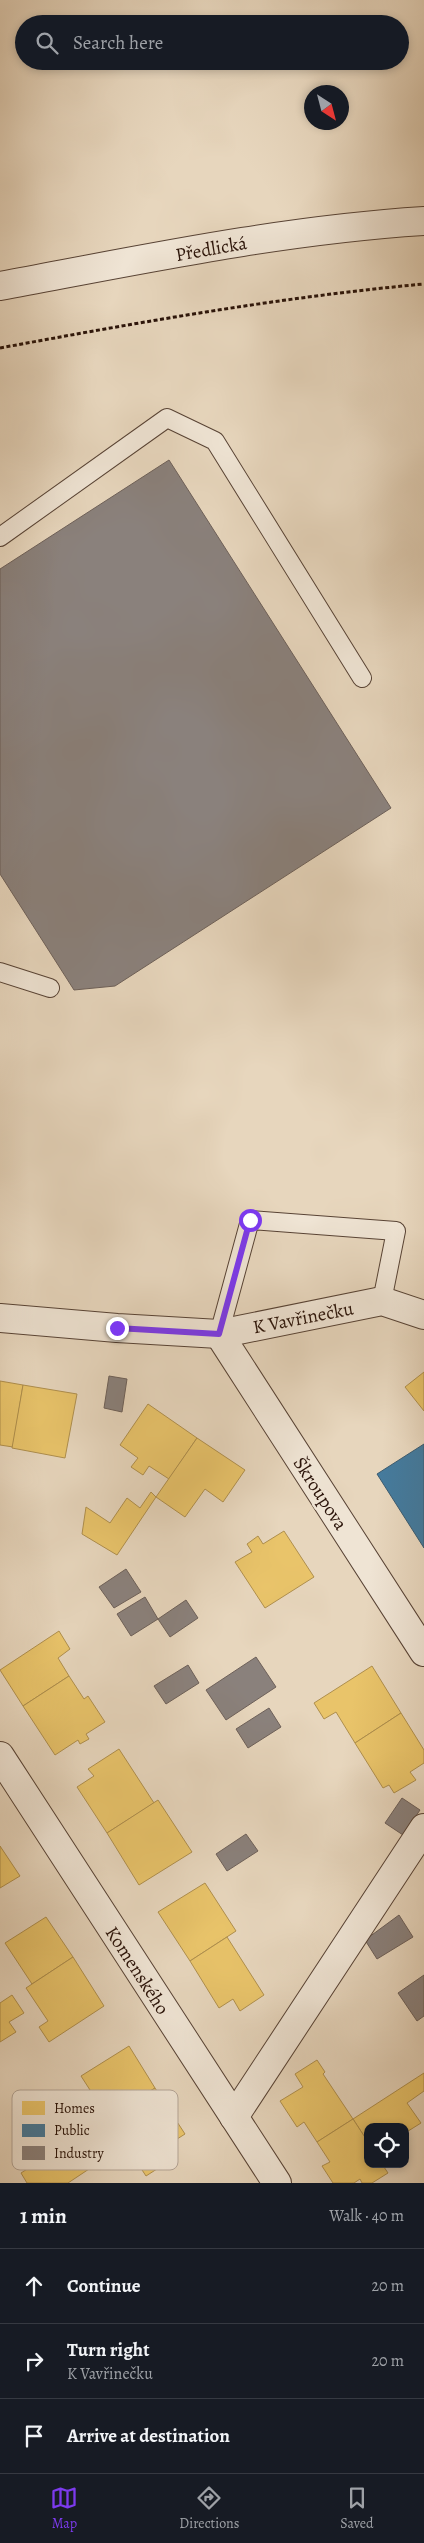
<!DOCTYPE html>
<html lang="en">
<head>
<meta charset="utf-8">
<style>
  body { margin:0; font-family:Alegreya,serif; background:#242831; color:#f1f3f6 }
  .controls { position:absolute; right:15px; bottom:15px; display:grid; overflow:hidden; border-radius:10px; box-shadow:0 2px 8px #0003 }
  .controls button { width:45px; height:45px; display:grid; place-items:center; padding:0; border:0; border-bottom:1px solid #363941; background:#171b24; color:#f1f3f6; font:25px sans-serif }
  .compass { position:absolute; left:304px; top:85px; width:45px; height:45px; border-radius:50%; background:#171b24; box-shadow:0 2px 8px #0003; rotate:144deg }
  .stop { position:absolute; width:15px; height:15px; margin:-11px; border:4px solid #7c3aed; border-radius:50%; background:#fff }
  .stop.end { background:#7c3aed; border-color:#fff; box-shadow:0 1px 5px #0008 }
  .list { margin:0; padding:0; list-style:none }
  h2 { display:flex; justify-content:space-between; align-items:center; height:65px; margin:0; padding:0 20px; font-size:21px }
  h2 small { font-size:16px; font-weight:400; color:#9ea1a6 }
  .list li { display:grid; grid-template-columns:32px 1fr auto; gap:15px; align-items:center; box-sizing:border-box; height:75px; padding:0 20px; border-top:1px solid #363941 }
  .list b { display:block; font-size:19px; white-space:nowrap }
  .list p { margin:0; font-size:16px; white-space:nowrap; color:#9ea1a6 }
  .list em { font-size:16px; font-style:normal; color:#9ea1a6 }
  .icon { flex:none; width:28px; height:28px; fill:none; stroke:currentColor; stroke-width:2; stroke-linecap:round; stroke-linejoin:round }
  .map { position:relative; flex:none; width:424px; height:2183px; overflow:hidden }
  .search { position:absolute; background:#171b24; box-shadow:0 2px 8px #0003; left:15px; right:15px; top:15px; height:55px; display:flex; align-items:center; gap:12px; box-sizing:border-box; padding:0 18px; border-radius:28px; color:#9ea1a6; font-size:19px }
  .sheet { height:290px; background:#171b24 }
  nav { display:flex; justify-content:space-around; align-items:center; box-sizing:border-box; height:70px; border-top:1px solid #363941; background:#171b24; font-size:14px; color:#9ea1a6 }
  nav a { display:grid; justify-items:center; gap:2px }
  nav .on { color:#7c3aed }
  .map>svg:first-child { display:block }
  .homes { fill:#e9c46a; stroke:#af8f4d }
  .public { fill:#457b9d; stroke:#3d5c70 }
  .industry { fill:#8a817c; stroke:#6d6059 }
  .lines { fill:none; stroke-linecap:round; stroke-linejoin:round }
  .lane-casing { stroke:#584335; stroke-width:20 }
  .street-casing { stroke:#584335; stroke-width:30 }
  .path { stroke:#291208; stroke-width:3; stroke-dasharray:4 2.5; stroke-linecap:butt }
  .lane { stroke:#efe4d4; stroke-width:18 }
  .street { stroke:#efe4d4; stroke-width:28 }
  .route { stroke:#7c3aed; stroke-width:6 }
  .labels { text-anchor:middle; stroke-width:5; stroke-linejoin:round; paint-order:stroke }
  .street-label { font-size:19px; fill:#291208; stroke:#efe4d4 }
  .key { fill:#efe4d4; stroke:#b4a597; stroke-width:1 }
  .key-label { font-size:14px; fill:#291208 }
</style>
</head>
<body>
<div class="map">
<svg width="424" height="2183" viewBox="0 0 424 2183">
  <rect width="100%" height="100%" fill="#e7d6bd"/>
  <filter id="stains"><feTurbulence type="fractalNoise" baseFrequency=".004" numOctaves="4"/><feColorMatrix values="0 0 0 0 .2 0 0 0 0 .09 0 0 0 0 .02 0 0 0 .5 -.17"/></filter>
  <radialGradient id="worn" r=".72"><stop offset=".6" stop-color="#630" stop-opacity="0"/><stop offset="1" stop-color="#630" stop-opacity=".3"/></radialGradient>
  <!-- homes -->
  <g class="homes">
    <path d="M424,1372v39l-19,-24z"/>
    <path d="M0,1381l23,4 -10,62 -13,-2z"/>
    <path d="M23,1385l54,9 -12,64 -53,-10z"/>
    <path d="M148,1404l49,34 -28,41 -20,-13 -6,9 -12,-8 7,-9 -18,-13z"/>
    <path d="M197,1438l48,32 -22,32 -18,-13 -20,28 -29,-20z"/>
    <path d="M151,1492l5,5 -39,58 -35,-21 4,-27 24,16 17,-25 13,10z"/>
    <path d="M284,1531l30,46 -49,31 -30,-46 17,-10 -5,-8 11,-8 5,8z"/>
    <path d="M59,1631l11,18 -12,9 11,18 -46,30 -23,-36z"/>
    <path d="M372,1666l29,47 -46,30 -19,-31 -12,7 -10,-16z"/>
    <path d="M69,1676l15,23 4,-3 17,26 -19,12 3,5 -9,5 -2,-4 -23,15 -32,-49z"/>
    <path d="M401,1713l23,37v13l-14,9 6,8 -22,13 -5,-8 -6,3 -28,-45z"/>
    <path d="M119,1749l35,54 -47,30 -30,-46 17,-11 -6,-7z"/>
    <path d="M158,1800l34,52 -53,33 -32,-52z"/>
    <path d="M0,1846l20,30 -20,12z"/>
    <path d="M205,1883l31,48 -46,30 -32,-49z"/>
    <path d="M46,1917l27,40 -41,27 -27,-41z"/>
    <path d="M227,1937l37,58 -24,16 -7,-12 -14,9 -29,-47z"/>
    <path d="M73,1957l31,49 -55,36 -10,-15 9,-6 -22,-33z"/>
    <path d="M12,1995l12,18 -15,9 7,10 -16,10v-39z"/>
    <path d="M129,2046l26,42 -47,30 -27,-42z"/>
    <path d="M317,2060l8,12 -2,2 30,45 -36,23 -13,-20 -7,5 -17,-26 23,-14 -8,-13z"/>
    <path d="M424,2073v18l-17,12 14,20 -16,10v-6h-37v15l-15,-23z"/>
    <path d="M155,2088l30,46 -22,14 8,12 -25,16 -38,-58z"/>
    <path d="M353,2119l15,23v22h14l6,9 -16,10h-10l-2,-4 -6,4h-21l-11,-17 8,-4 -13,-20z"/>
    <path d="M74,2139l18,28 -24,16h-41l-6,-10z"/>
  </g>
  <!-- public -->
  <path class="public" d="M424,1444v104l-47,-74z"/>
  <!-- industry -->
  <g class="industry">
    <path d="M169,460l222,348 -276,178 -41,4 -74,-116v-305z"/>
    <path d="M109,1376l18,3 -5,33 -18,-4z"/>
    <path d="M126,1569l15,23 -27,16 -15,-21z"/>
    <path d="M145,1597l13,22 -27,17 -14,-22z"/>
    <path d="M186,1600l12,18 -28,19 -12,-18z"/>
    <path d="M256,1657l20,30 -50,33 -20,-30z"/>
    <path d="M188,1665l11,18 -33,21 -12,-18z"/>
    <path d="M269,1708l12,19 -33,21 -12,-19z"/>
    <path d="M402,1798l18,12 -17,25 -18,-12z"/>
    <path d="M246,1834l12,17 -31,20 -11,-17z"/>
    <path d="M399,1915l14,22 -36,22 -12,-19z"/>
    <path d="M424,1975v41l-7,5 -19,-28z"/>
  </g>
  <g class="lines">
    <!-- lane casing -->
    <g class="lane-casing">
      <g id="lane">
        <path d="M0,537l167,-119 48,23 147,237"/>
        <path d="M0,972l50,16"/>
        <path d="M219,1334l31,-114 146,11 -14,70"/>
      </g>
    </g>
    <!-- street casing -->
    <g class="street-casing">
      <g id="street">
        <path d="M0,286c140,-26 281,-56 424,-65"/>
        <path d="M0,1318l117,10 102,6 163,-33 42,14"/>
        <path d="M219,1334l205,318"/>
        <path d="M0,1756l277,427"/>
        <path d="M234,2117l190,-289"/>
      </g>
    </g>
    <!-- path -->
    <path class="path" d="M0,348c141,-26 281,-51 424,-64"/>
    <!-- lane -->
    <use href="#lane" class="lane"/>
    <!-- street -->
    <use href="#street" class="street"/>
  </g>
  <g class="lines">
    <!-- route -->
    <path class="route" d="M117,1328l102,6 31,-114"/>
  </g>
  <g class="labels">
    <!-- street labels -->
    <g class="street-label">
      <text transform="translate(211 248) rotate(-10)" y="7">Předlická</text>
      <text transform="translate(303 1317) rotate(-11)" y="7">K Vavřinečku</text>
      <text transform="translate(321 1493) rotate(57)" y="7">Škroupova</text>
      <text transform="translate(138 1970) rotate(57)" y="7">Komenského</text>
    </g>
  </g>
  <!-- legend -->
  <rect x="12" y="2090" width="166" height="80" rx="8" class="key"/>
  <rect x="22" y="2101" width="23" height="14" fill="#e9c46a"/>
  <rect x="22" y="2124" width="23" height="13" fill="#457b9d"/>
  <rect x="22" y="2146" width="23" height="14" fill="#8a817c"/>
  <g class="key-label">
    <text x="54" y="2113">Homes</text>
    <text x="54" y="2135">Public</text>
    <text x="54" y="2158">Industry</text>
  </g>
  <rect width="100%" height="100%" filter="url(#stains)"/>
  <rect width="100%" height="100%" fill="url(#worn)"/>
</svg>
<div class="controls">
<button><svg class="icon" aria-label="locate" viewBox="0 0 24 24"><circle cx="12" cy="12" r="6"/><path d="M12 2v4M12 18v4M2 12h4M18 12h4"/></svg></button>
</div>
<svg class="compass" viewBox="-18 -18 36 36"><path d="M0-13l5 13h-10z" fill="#e53935"/><path d="M0 13l5-13h-10z" fill="#9ea1a6"/></svg>
<div class="stop" style="left:250px;top:1220px"></div>
<div class="stop end" style="left:117px;top:1328px"></div>
<div class="search"><svg class="icon" aria-label="search" viewBox="0 0 24 24"><circle cx="10" cy="10" r="6"/><path d="M15 15l6 6"/></svg>Search here</div>
</div>
<section class="sheet">
<h2>1 min<small>Walk · 40 m</small></h2>
<ul class="list">
<li><svg class="icon" aria-label="ahead" viewBox="0 0 24 24"><path d="M12 20V5M6 11l6-6 6 6"/></svg><div><b>Continue</b></div><em>20 m</em></li>
<li><svg class="icon" aria-label="right" viewBox="0 0 24 24"><path d="M7 20v-9h11M14 6l5 5-5 5"/></svg><div><b>Turn right</b><p>K Vavřinečku</p></div><em>20 m</em></li>
<li><svg class="icon" aria-label="arrive" viewBox="0 0 24 24"><path d="M6 21V4h12l-3 4 3 4H6"/></svg><div><b>Arrive at destination</b></div></li>
</ul>
</section>
<nav>
<a class="on"><svg class="icon" aria-label="map" viewBox="0 0 24 24"><path d="M3 6l6-2 6 2 6-2v14l-6 2-6-2-6 2zM9 4v14M15 6v14"/></svg>Map</a>
<a><svg class="icon" aria-label="directions" viewBox="0 0 24 24"><path d="M12 3l9 9-9 9-9-9zM9 14v-3h6M13 9l2 2-2 2"/></svg>Directions</a>
<a><svg class="icon" aria-label="saved" viewBox="0 0 24 24"><path d="M7 4h10v16l-5-4-5 4z"/></svg>Saved</a>
</nav>
</body>
</html>
